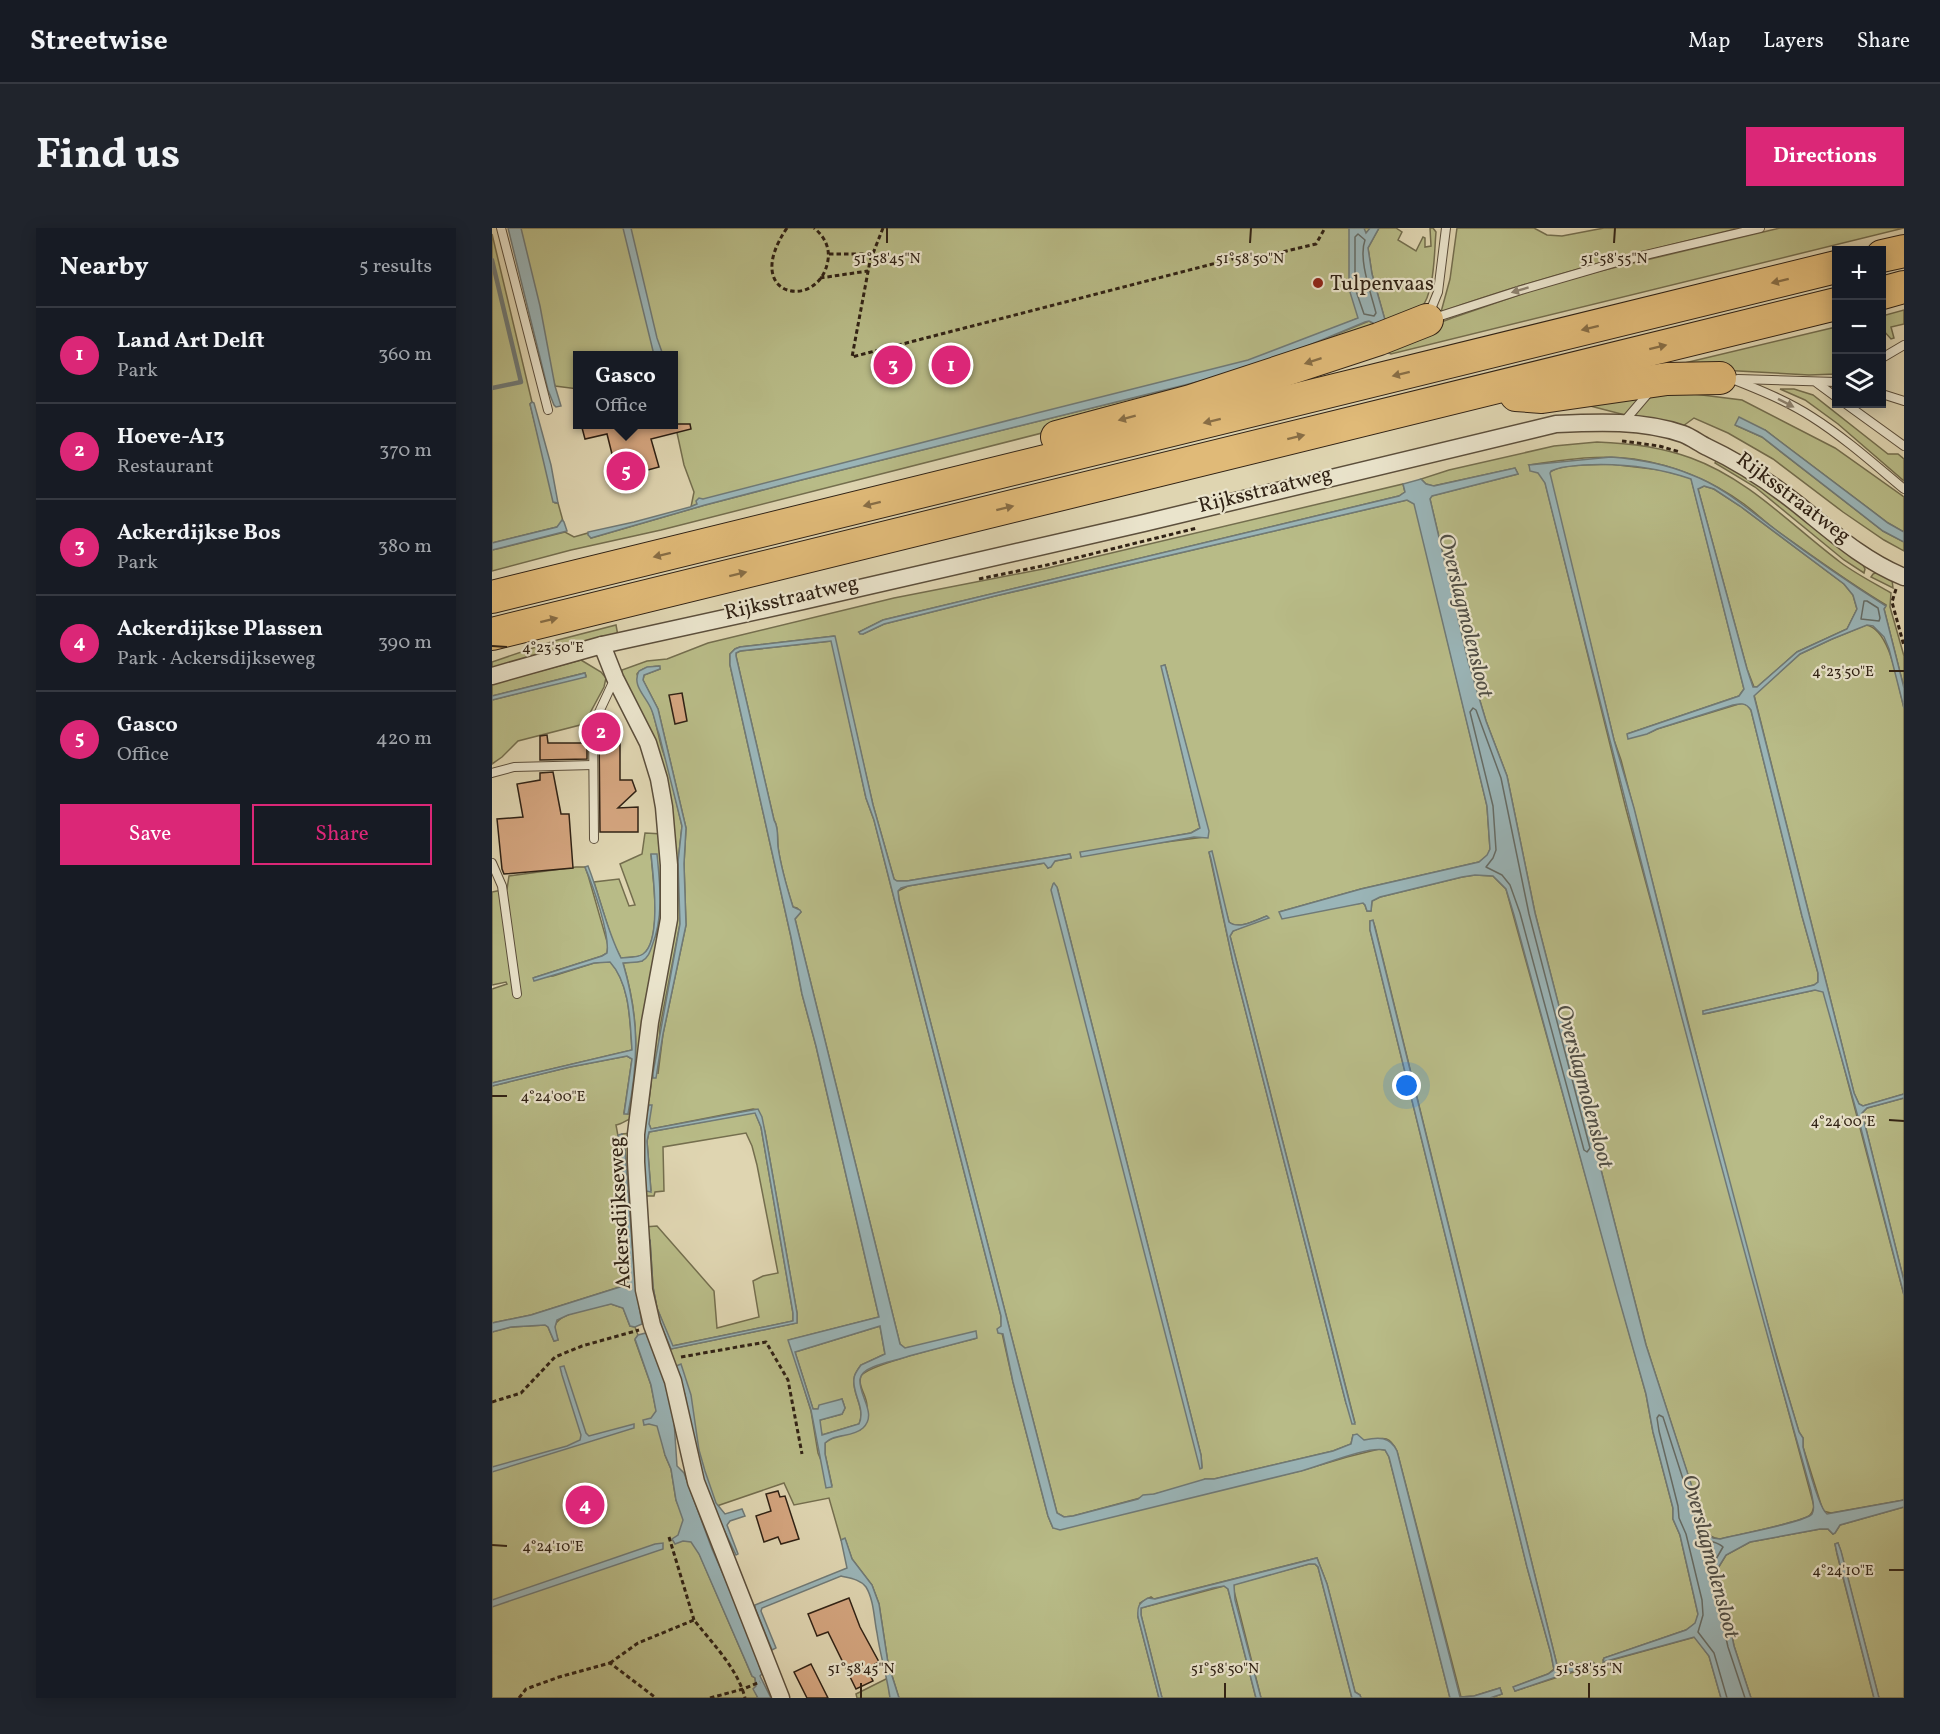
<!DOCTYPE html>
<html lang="en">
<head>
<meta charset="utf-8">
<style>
  body { margin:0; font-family:Vollkorn,serif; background:#20242c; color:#f1f3f6 }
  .controls { position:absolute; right:18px; top:18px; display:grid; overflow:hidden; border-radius:0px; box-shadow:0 3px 15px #0003 }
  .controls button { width:54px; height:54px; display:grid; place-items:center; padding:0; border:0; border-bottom:2px solid #363941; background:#171b24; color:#f1f3f6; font:30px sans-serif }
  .you { position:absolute; left:915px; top:858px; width:21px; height:21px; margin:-15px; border:4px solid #fff; border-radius:50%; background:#1a73e8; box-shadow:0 0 0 9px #1a73e833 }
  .badge { display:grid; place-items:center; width:39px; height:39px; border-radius:50%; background:#db2777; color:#fff; font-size:20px; font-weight:700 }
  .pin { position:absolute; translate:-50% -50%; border:3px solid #fff; box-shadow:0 2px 6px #0006 }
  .popup { position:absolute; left:81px; top:123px; width:105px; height:78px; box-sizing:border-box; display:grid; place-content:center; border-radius:0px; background:#171b24; filter:drop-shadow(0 2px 4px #0005); font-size:20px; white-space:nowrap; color:#9ea1a6 }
  .popup b { font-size:22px; color:#f1f3f6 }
  .popup::after { content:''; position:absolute; left:50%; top:100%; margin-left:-12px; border:12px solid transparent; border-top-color:#171b24 }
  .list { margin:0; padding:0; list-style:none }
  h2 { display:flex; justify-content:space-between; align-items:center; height:78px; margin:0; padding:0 24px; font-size:26px }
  h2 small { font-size:20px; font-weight:400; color:#9ea1a6 }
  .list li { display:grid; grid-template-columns:39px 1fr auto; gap:18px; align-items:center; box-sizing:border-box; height:96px; padding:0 24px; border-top:2px solid #363941 }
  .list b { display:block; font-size:22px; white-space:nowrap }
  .list p { margin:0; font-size:20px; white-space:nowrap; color:#9ea1a6 }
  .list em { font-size:20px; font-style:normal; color:#9ea1a6 }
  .actions { display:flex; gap:12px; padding:18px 24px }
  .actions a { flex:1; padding:14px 0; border:2px solid #db2777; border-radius:0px; text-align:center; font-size:21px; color:#db2777 }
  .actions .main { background:#db2777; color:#fff }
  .icon { flex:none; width:33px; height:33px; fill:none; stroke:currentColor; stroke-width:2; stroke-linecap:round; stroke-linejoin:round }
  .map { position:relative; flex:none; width:1412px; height:1470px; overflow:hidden; border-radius:0px }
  header { display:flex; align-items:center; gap:36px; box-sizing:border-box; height:84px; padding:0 30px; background:#171b24; border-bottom:2px solid #363941 }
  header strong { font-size:28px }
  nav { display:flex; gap:33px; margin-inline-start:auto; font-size:21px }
  .intro { display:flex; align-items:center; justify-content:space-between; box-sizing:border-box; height:144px; padding:0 36px }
  h1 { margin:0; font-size:42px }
  .button { padding:15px 27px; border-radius:0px; background:#db2777; color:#fff; font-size:21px; font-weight:700 }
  main { display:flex; gap:36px; padding:0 36px }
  aside { flex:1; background:#171b24; border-radius:0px; box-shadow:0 3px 15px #0003 }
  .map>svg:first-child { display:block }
  .green { fill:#b8bb87; stroke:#746e4e; stroke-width:1.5; fill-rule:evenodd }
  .water { fill:#9ab5b8; stroke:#707a77; stroke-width:1.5; fill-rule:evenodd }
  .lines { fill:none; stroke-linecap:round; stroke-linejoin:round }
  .shore { stroke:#656c66; stroke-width:1.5 }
  .stream { stroke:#707a77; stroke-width:4.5 }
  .building { fill:#d4a57f; stroke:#302215; stroke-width:1.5 }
  .service-casing { stroke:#5c4f3c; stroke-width:10 }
  .minor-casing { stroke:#5c4f3c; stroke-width:19 }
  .motorway-casing { stroke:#302215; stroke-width:34 }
  .path { stroke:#302215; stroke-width:3; stroke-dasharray:4.5 3; stroke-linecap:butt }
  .service { stroke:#eae4cc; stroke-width:8 }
  .minor { stroke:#eae4cc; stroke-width:16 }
  .motorway { stroke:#e0ba78; stroke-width:32 }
  .oneway { fill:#886e46 }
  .oneway2 { fill:#8d8370 }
  .ticks { fill:none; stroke:#302215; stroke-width:2 }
  .poi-dot { fill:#8f2418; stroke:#eae4cc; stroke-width:2 }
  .labels { text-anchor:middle; stroke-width:4.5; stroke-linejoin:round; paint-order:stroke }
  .poi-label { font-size:21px; fill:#302215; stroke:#eae4cc; text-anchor:start }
  .street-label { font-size:21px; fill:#302215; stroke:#eae4cc }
  .water-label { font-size:22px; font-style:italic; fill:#504e46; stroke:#eae4cc }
  .ticks-label { font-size:15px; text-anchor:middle; fill:#302215; stroke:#eae4cc; stroke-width:4.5; stroke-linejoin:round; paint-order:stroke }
</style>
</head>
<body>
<header>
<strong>Streetwise</strong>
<nav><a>Map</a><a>Layers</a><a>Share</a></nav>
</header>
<div class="intro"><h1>Find us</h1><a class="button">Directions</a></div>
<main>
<aside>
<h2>Nearby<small>5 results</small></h2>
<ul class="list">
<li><span class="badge">1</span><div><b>Land Art Delft</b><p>Park</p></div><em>360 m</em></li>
<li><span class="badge">2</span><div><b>Hoeve-A13</b><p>Restaurant</p></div><em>370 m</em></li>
<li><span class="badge">3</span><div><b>Ackerdijkse Bos</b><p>Park</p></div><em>380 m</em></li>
<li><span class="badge">4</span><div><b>Ackerdijkse Plassen</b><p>Park · Ackersdijkseweg</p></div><em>390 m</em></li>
<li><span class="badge">5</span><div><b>Gasco</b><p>Office</p></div><em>420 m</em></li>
</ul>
<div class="actions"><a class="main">Save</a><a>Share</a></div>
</aside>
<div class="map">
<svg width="1412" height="1470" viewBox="0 0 1412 1470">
  <rect width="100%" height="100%" fill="#dfd5b1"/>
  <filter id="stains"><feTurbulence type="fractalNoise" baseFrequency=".00333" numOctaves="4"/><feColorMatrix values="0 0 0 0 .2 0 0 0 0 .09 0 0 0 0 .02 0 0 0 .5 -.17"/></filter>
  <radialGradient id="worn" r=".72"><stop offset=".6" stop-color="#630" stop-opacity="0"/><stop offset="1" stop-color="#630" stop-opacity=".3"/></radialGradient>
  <!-- green -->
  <g class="green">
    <path d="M20,0h864l-19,21 9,66 -114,47 -555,142 -6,3 3,-15 -10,-27 -10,-46v-63h-96v33l-23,-3z"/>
    <path d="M887,0h17l6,4 -4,8 18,11 7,-14 2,1v9l6,-1 -1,-18h3l3,4c-2,22 -1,61 -16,78 -7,9 -22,15 -32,21l-16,-57 -4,-26z"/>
    <path d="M965,0h77l13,7 15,1 42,-8h136c-101,24 -201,49 -299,84l9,-33z"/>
    <path d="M1288,0h124l-513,126 -2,-1 2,-12 61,-23 87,-30 61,-17z"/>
    <path d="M0,6l40,168 -2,2 25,99h3l5,18 -6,6 -65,16z"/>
    <path d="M1412,82v14l-13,3 3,11 -3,1 -8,-9 -1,1v-15z"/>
    <path d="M877,93l4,2 2,5 -219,76 -495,126 -90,20 -79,21v-21l9,-2 64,-16 9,5 14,-4 3,5 114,-33 96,-25 412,-102 75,-24z"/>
    <path d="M1344,99v47l-27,1 -89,-5 -90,6z"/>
    <path d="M1288,161h14l19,6 75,59h10l6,5v22l-66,-57 -33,-24z"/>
    <path d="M1194,165l56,7 93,48 69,49v35l-16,-9 -123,-93 -30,-5 27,12 121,94 21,11v9l-20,-11 -41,-28 -70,-53 -45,-26 -34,-15 -15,11 -108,-28z"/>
    <path d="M1105,214c32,1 64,5 94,16 58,21 101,68 149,104 16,12 34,21 51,31l-1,14 14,49v32l-20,-79 2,-4c-37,-22 -71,-47 -106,-72 -13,-9 -24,-20 -36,-29 -32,-23 -71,-39 -110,-45 -34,-5 -71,1 -105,6l13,11 3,6 81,327 188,697c-1,4 -1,6 -4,9 -7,7 -74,20 -90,24 -7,-1 -12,-3 -15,-11l-59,-183 -111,-432 -28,-137 -21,-55 -18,-60 -38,-162 1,-3 87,-22 -3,-6 -82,18 -7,-2 -5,-5 28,-9 105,-24z"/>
    <path d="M1225,231l40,24 105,80 3,6 -1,4 -20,-13 -89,-73 -40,-24z"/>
    <path d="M1118,236l51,6 30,8 53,211 -5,7 -112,38c12,2 19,1 30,-5l85,-26 5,2 4,5 51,206 16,57v9l-4,3 -111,26 1,3 5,-1 106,-23 8,1 2,4 79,300v205l-73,13 -8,-2 -20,-64v-9l-4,-6c-67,-222 -119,-448 -178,-672l-7,-20 -65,-267c11,-10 46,-8 61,-9z"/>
    <path d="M911,256l2,8 -6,4 -516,124 -24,12 4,2 21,-10 111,-28 412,-96 8,4 72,302 3,43 -2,6 -9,7 -118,27 -82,23 84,-9 2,2 2,6h4l1,-10 8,-4 82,-20 13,-2 18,1 13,13 140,505 7,38 20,76v11l7,16 18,79 -2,9 -10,7 -82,28 -1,2 1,2 91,-25 14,19 12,42h-231l12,-4 -2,-6 -26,8 -13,1 -64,-246c-11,-23 -21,-7 -35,-11 -3,-1 -6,-4 -9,-5l-2,9 -18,7 -119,28h-9l-5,3 -127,34 -9,1 -7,-4 -158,-613 -1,-9 10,-5 137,-23 3,5 7,-7 16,-3 -1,-4 -163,27h-10l-3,-2 -21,-74 -39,-169 -94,11 -5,2 -5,5v11l61,272 11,57 14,52 63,271 -90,23 22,71 7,42 14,33 -7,-32v-11l7,-5 28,-8c2,-7 7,-16 7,-23 1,-10 -10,-21 -6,-31 6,-12 99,-33 116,-38l-72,10 -5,-4 -105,-425 6,-7 -4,-4 -4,-1c-6,-19 -12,-40 -15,-60 -1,-10 1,-19 -4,-27l-38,-164v-3l4,-2 92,-10 34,157 8,22 127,496 1,17 11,49 35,134 5,12 247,-57 47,-14 32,-8 6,1 4,7 61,241h-89l-1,-3 -5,-3 -28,-108 -10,-26 -163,41 -3,-2 -11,6 -2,14 21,81h-260l-11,-35 -9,-59 -7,-19 -20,-26 -7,-20 -4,1 -12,-42 -35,7 -10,-22 -73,25 -56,-184 -11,-97 13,-1 57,65 3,37 42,-11 -6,-36 10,-5 15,-3 -21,-108 -5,-19 -6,-13 -83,14 1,44 -9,1 -1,4h-8l-6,-36 7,-59 2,-1 2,-16 -2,-4 21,-246 -48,-158v-6l25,-9 20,-2 41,-16 186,-45 154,-30zM673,437l40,155 -1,17 -124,16 111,-20 9,-5 -38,-162zM167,438l1,3 -16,6 -1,5 15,29 28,119 -2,36 2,61 -23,109 -5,40 2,-47 20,-103 -2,-62 4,-36 -15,-64c-8,-16 -9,-35 -15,-52 -5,-12 -10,-24 -15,-36 5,-7 14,-7 22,-8zM717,624l20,70c10,8 27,-2 38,-6l-34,15 -3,5 125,487 -9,-20 -113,-441zM565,659l144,568 1,13zM878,693h3l2,6 182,738 4,3 30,-7 3,2 -2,3 -77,25 -1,-4 34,-13 6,-5 -3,-15 -24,-87 -157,-637zM261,881l5,1 7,22 32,181v10l-126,26 -17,-41 -4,-68 3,47 4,21 15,38 121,-25v-8l-32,-186 -6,-15 -106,20 -2,9 4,50 -7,-51 5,-16 2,5z"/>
    <path d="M1212,258l10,3 26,17 104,78 9,11 4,14 -10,20 -50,23 -40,35h-3l-7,-18 -49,-180z"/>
    <path d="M1385,344l15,8 1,8 -22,-11 2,-3z"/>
    <path d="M124,397l2,11 -126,33v-7l62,-21z"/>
    <path d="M1374,397c25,4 32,62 38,83v386l-41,12 -4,-2 -5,-11 -100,-398 46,-41 32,-15z"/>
    <path d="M89,432l20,12 5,6 -2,9 -20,37 -66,17 -16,16 -10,7v-64l94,-24 -1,-3 -93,23v-12z"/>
    <path d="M153,605l18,1 3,72 -31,211c-8,2 -12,7 -19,8 10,50 12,106 12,157l-5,4 -92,29 -39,8v-237l78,-19 57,-11 5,3 -8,54 4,1c11,-54 11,-98 -5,-151l19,-2 16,-30 -7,-77c2,23 11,84 -7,100 -5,4 -16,3 -23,4l-8,-15 -19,-61 25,-3 10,27 6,-1 -15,-41 22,-10z"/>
    <path d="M84,639h9l3,8 20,70 -1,8 -5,3 -69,22 20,-2 41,-13 16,-2c20,23 20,60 22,89l-140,33v-94l15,-5 -1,-2 -14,3v-93l15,-3 2,-13z"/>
    <path d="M1412,870v183l-42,-168 5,-5z"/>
    <path d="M140,905l14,190 -4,1 -7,-43 -10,-131 -3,-16z"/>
    <path d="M119,1076l12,4 7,18 5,1 3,8 -3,5 16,45 14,70 6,14 5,31 70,162 6,14 3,2 1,8 -2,3 4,9h-266v-366l19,-5 34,-2 3,2 6,14 4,-1c-1,-4 -4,-10 -3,-14 2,-13 45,-20 56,-22z"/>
    <path d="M388,1098l5,28 -24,11c-3,4 -7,9 -7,14 -2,16 12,29 5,45l-37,11 -3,-13 1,-2 22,-6 3,-6 -3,-9 -24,10h-5l-18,-57z"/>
    <path d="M1412,1279v191h-25l-38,-146 -3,-9 -3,1 2,10 37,144h-123l-17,-52 -16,-78 8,-13 24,-13 70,-13h8l5,5 2,-1 5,-8z"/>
    <path d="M817,1336h6l3,3 34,131h-91l-28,-111 2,-3z"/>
    <path d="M732,1358l4,3 2,8 26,101h-94l-21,-83v-7z"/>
    <path d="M396,1450l2,20h-33l-1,-4z"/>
  </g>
  <!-- water -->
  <g class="water">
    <path d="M16,0h13l19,78 15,80 6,20 -5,1 -2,-2 -6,-15z"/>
    <path d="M131,0h8l26,110 6,17h-9z"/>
    <path d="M857,0h15l2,5 4,-5h9l-11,20 4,26 15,53 2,26 -8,1 -8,-31 -4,-2 -4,1 -77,32 -75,24 -412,102 -96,25 -114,33 -3,-3v-3l46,-10 56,-15 7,-3 -1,-3 3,-3 4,1 334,-86 211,-53 110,-42 -9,-29z"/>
    <path d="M40,174l2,1 17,62 7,38 -5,-1 -23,-98z"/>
    <path d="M1247,189l26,13 123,93 16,9v10l-21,-11 -121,-94 -27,-12z"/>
    <path d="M1119,229c27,2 55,7 81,18 32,12 57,35 84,55 36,27 72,52 110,76l-2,3 20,79v20l-15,-59 -5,-12 -11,-11 -6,-1 -35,14 -32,15 -46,42 100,397 5,11 4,2 41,-12v4l-37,10 -5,5 42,168v14l-46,-178 -35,-125 -8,-2 -112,24v-3l111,-26 4,-3v-9l-16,-57 -51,-206c-5,-7 -9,-7 -18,-5l-76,24 -10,5 -19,5 -1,-5 112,-38 5,-7 -53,-210c-35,-12 -71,-16 -108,-14 -11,1 -22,1 -32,6l-1,2 64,267 20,68 52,208 91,343 22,73 4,6v9c4,14 15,60 24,67l77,-14v7l-64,18 -5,8 -2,1 -5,-5h-8l-70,13 -24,13 -8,13 16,78 17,52h-30l-12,-42 -15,-19 -91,25 1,-4 82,-28 9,-7 3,-9 -18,-79 -7,-16v-11l-20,-76 -7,-38 -29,-102 -103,-377 -8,-26 -13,-13 -18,-1 -13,2 -82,20 -8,4 -1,10h-4l-2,-6 -2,-2 -81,16 -3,-7 82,-23 118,-27 8,-7 3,-6 -3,-43 -73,-302 -7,-4 -412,96 -111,28 -21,10h-3l-1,-2 24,-12 516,-124 6,-4 -2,-8 18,-5 5,5 8,2 81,-18 3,6 -86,22 -2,3 38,162 18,60 21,55 28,137 111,432 61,188 6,5 7,1c14,-4 86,-17 92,-25 4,-6 0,-16 -1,-23 -95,-335 -182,-671 -266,-1008l-7,-10 -8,-2 -1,-6zM1212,258l10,3 26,17 104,78 9,11 4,14 -10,20 -50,23 -40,35h-4l-6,-18 -49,-180z"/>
    <path d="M70,292l2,2 3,9 -75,19v-7l65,-16z"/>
    <path d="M343,408l38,169 21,74 3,2h10l163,-27 1,4 -16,3 -4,6 -3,1 -4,-5 -136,23 -7,2 -3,3 1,9 158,613 7,4 9,-1 65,-17 5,-4 11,-1 51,-15h9l119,-28 18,-7 2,-9 4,-1 7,6c14,-3 26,-4 33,11l63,246 14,-1 26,-8 2,6 -12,4h-40l-61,-241 -4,-7c-20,-4 -66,17 -88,22 -79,20 -158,39 -237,58l-7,-2 -5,-12 -35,-134 -10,-48 -5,-1 -1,-4 4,-3v-10l-127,-496 -8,-22 -35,-157 -91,10 -4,2v3l38,164c5,8 3,17 4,27 3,20 9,41 15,60l7,3 1,2 -6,7 105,425 5,4 71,-17 1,7c-22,6 -45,12 -68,18 -11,4 -24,6 -36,11 -5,2 -12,6 -13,12 -2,16 18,35 3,49 -11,10 -28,5 -38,15v11l7,33 -6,1 -15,-78 -23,-70 91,-23 -63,-271 -14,-52 -11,-57 -61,-272v-11l5,-5 5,-2zM388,1098l5,28 -24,11c-3,4 -7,9 -7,14 -2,15 12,29 5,45l-37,11 -2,-15 22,-6 3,-6 -3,-9 -23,6 -1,4h-5l-18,-57z"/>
    <path d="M673,437l44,166 -1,7 -14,-1 -113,20 -1,-5 111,-19 9,-5 -39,-162z"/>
    <path d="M168,438v3l-16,6 -1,5 15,29 28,119 -2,36 2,61 -23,109 -7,44h-3v-5l27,-149 -2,-62 4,-36 -23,-92c-3,-7 -4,-15 -7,-23 -5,-14 -21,-25 -13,-40l8,-4z"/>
    <path d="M93,445l1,4 -94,23v-4z"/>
    <path d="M720,623l17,71c10,8 27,-2 38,-6l2,2 -36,13 -3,5 125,488h-3l-6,-21 -113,-441 -22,-103 -2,-7z"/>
    <path d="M159,626h6c3,31 7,62 -5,92 -2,6 -4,12 -10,15 -6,2 -13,1 -19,2 16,55 16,96 5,151h-4l8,-55 -5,-3 -57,11 -78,19v-3l140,-33c-2,-29 -2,-66 -22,-88l-16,1 -60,18 -1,-3 69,-22 5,-3c3,-19 -14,-67 -22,-86l3,-1c12,30 18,63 33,92 6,-1 17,0 22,-4 19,-13 10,-80 8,-100z"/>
    <path d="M562,655l3,4 144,568 1,13 -2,1 -149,-579 2,-6z"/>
    <path d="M881,692l184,745 4,3 30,-7 3,3 -79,27 -2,-4 35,-13 6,-4 -3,-16 -24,-87 -157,-637v-9z"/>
    <path d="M157,877h3l-3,19 2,5 107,-20 4,8 3,15 32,181v10l-126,26 -12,-29 -9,-33 -2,-47h2l3,47 4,21 16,38 120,-25v-8l-32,-186 -6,-14 -106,19 -2,9 4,51 -5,-1c-2,-28 -6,-60 3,-86z"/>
    <path d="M130,906l3,16 10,131 7,43 -7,3 -5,-1 -7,-18 -12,-4 -43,11 -11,5 -2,7 3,13 -4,1 -6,-14 -3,-2 -34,2 -19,5v-9l39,-8 92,-29 5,-4v-38l-7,-95 -3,-14z"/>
    <path d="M154,1105l20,47 8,41 3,45 7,7 28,76 36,82 14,43 -2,2 11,22h-13l-5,-9 3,-3 -1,-8 -3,-2 -6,-14 -47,-108 -8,-12 -8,-1 -8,3 -3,-5 6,-4 5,-15 -7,-20 -5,-31 -6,-14 -8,-29 -8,-2 -5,1 -1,-5 8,-2 5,-7 -5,-26 -16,-46 3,-4z"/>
    <path d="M189,1136l10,31 8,55 6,21 11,32 9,11 17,-5 3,7 -15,5 -3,4 11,29 -2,1 -22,-46 -14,-38 -9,-41 -6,-35 -9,-29z"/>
    <path d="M72,1138l22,67 3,3 45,-12v4l-142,44v-5l75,-21 13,-6 1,-5 -19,-60 -2,-8z"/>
    <path d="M353,1310l7,21 20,26 7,19 9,59 11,35h-9c-3,-22 -10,-43 -13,-65 -3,-14 -3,-33 -11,-46 -6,-8 -17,-9 -25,-11l-79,32 -1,3 15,37 -4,2 -17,-42v-3l92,-37 -6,-28z"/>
    <path d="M171,1315v6l-171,58v-7l163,-56z"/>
    <path d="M1346,1315l3,8 38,147h-5l-37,-145 -2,-9z"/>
    <path d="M825,1330l10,26 28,108 5,3 1,3h-9l-34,-131 -3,-3h-6l-75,21 1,15 26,98h-5l-28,-109 -4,-3 -11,2 -72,20v7l21,83h-3l-21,-81c-1,-11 1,-14 10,-19l7,1z"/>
  </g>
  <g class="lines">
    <!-- shore -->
    <g class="shore">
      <path d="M866,6l7,6c-7,19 6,53 11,73l-2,3 -10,-2 -9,-26v-51z"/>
      <path d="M1372,373h3l11,7 2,10 -1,3 -18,-2z"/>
      <path d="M981,480l3,2 25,68 28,136 61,234 -3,4 -3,-2 -64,-237 -10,-28 -8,-10 -16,-8 7,-9 3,-8 -3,-44 -23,-94z"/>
      <path d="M1235,1470l-13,-45 -16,-21 5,-17 -1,-15 -16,-66 -7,-16 -1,-12 -19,-75 -2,-13 2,-3 4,2 38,118c7,8 16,6 22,12l-11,19 1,14 15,67 17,51"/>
    </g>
    <!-- stream -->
    <path class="stream" d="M0,32l29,122 -29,6"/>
  </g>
  <!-- building -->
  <g class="building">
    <path d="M89,196h109l1,5 -40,10 8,28 -41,11 -11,-44 -22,5z"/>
    <path d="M190,465l5,28 -12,3 -6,-29z"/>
    <path d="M128,498v54h12l4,11 -18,17 20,-1v25h-38l-1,-105z"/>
    <path d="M55,507l1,8h39v16l-47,1v-24z"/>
    <path d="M61,544l8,42h8l4,54 -69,6 -2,-5 -5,-50 26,-2 -6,-33 23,-4v-7z"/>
    <path d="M286,1263l2,6 5,-1 14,43 -18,5 -3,-7 -14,5 -8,-26 15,-5 -5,-17z"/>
    <path d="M357,1370l11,29 19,35 -12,6 6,13 -17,8 -28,-57 -11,4 -9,-22z"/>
    <path d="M319,1436l17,34h-21l-13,-26z"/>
  </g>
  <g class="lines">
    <!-- service casing -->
    <g class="service-casing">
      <g id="service">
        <path d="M9,0l47,182"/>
        <path d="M937,86l9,-22 8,-64"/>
        <path d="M939,91l90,-29 103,-30 136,-32"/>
        <path d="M1390,130l22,-13"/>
        <path d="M1240,151c28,11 55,22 80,38 33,21 62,47 92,72"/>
        <path d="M1246,151l98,3"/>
        <path d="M1325,155l19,14"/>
        <path d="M1390,166l22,7"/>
        <path d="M1354,176l58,42"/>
        <path d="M1130,196l29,-34"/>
        <path d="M0,545l22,-6 79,-2"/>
        <path d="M102,611l-1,-114 22,-47"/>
        <path d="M0,635l10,23 15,108"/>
      </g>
    </g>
    <!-- minor casing -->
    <g class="minor-casing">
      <g id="minor">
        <path d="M110,417l13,33 33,65 11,36 5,28 5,58v54l-19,103 -14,112v28l8,128 8,35 21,56 23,101 85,216"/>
        <path d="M0,448l110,-31 201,-44 341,-78 412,-99c41,-2 87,-4 127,10 8,3 16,9 24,13 32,15 61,34 89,56 34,27 66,57 108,74"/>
      </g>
    </g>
    <!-- motorway casing -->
    <g class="motorway-casing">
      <g id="motorway">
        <path d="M1390,28l22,-5"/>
        <path d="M1390,65l22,-6"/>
        <path d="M1024,167l26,2 125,-18 53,-1"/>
        <path d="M565,209l134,-36 188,-62 48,-19"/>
        <path d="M0,369l1344,-330"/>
        <path d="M0,406l1344,-330"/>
      </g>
    </g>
    <!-- path -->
    <g class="path">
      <path d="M295,0c-48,70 33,84 41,32 2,-13 -4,-24 -14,-32"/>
      <path d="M391,0l-13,33 -18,96 384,-99 38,-4 42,-10 9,-16"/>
      <path d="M337,26h44"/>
      <path d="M328,50l48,-7"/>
      <path d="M1130,213l37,5 21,6"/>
      <path d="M487,351l68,-14 150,-37"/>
      <path d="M1404,361l-4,13 12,44"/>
      <path d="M189,1129l85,-15 22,38 14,74"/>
      <path d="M0,1174l29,-9 34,-36 27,-11 57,-16"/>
      <path d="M177,1309l25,83"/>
      <path d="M118,1435l28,-20 56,-23c18,23 44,49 51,78"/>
      <path d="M27,1470l7,-9 33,-12 51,-14 46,35"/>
      <path d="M218,1470l33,-9 17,-7"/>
    </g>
    <!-- service -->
    <use href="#service" class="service"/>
    <!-- minor -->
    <use href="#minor" class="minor"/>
    <!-- motorway -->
    <use href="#motorway" class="motorway"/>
  </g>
  <!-- one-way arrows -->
  <defs><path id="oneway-solid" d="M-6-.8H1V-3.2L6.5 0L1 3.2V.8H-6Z" transform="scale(1.5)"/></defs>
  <g class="oneway">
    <use href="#oneway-solid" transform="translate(1288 53) rotate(166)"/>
    <use href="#oneway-solid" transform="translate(1098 100) rotate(166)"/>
    <use href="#oneway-solid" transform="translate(1166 119) rotate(-14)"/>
    <use href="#oneway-solid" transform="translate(821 133) rotate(162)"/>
    <use href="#oneway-solid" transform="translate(909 146) rotate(166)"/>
    <use href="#oneway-solid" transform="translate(635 190) rotate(165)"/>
    <use href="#oneway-solid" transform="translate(720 193) rotate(166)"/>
    <use href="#oneway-solid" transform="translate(804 209) rotate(-14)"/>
    <use href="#oneway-solid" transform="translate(380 276) rotate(166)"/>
    <use href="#oneway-solid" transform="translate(513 280) rotate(-14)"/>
    <use href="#oneway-solid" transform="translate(170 327) rotate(166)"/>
    <use href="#oneway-solid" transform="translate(246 346) rotate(-14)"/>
    <use href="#oneway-solid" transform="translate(57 392) rotate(-14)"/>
  </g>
  <g class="oneway2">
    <use href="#oneway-solid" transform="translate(1028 62) rotate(163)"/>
    <use href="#oneway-solid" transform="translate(1294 175) rotate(27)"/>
  </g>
  <!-- ticks -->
  <path class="ticks" d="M395,15v-15M758,15l1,-15M1122,15l1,-15M0,418l15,1M1397,443h15M0,868h15M1397,892l15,1M0,1317l15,1M1397,1342h15M369,1470v-15M733,1470v-15M1097,1470v-15"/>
  <!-- markers -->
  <circle class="poi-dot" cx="826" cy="55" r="6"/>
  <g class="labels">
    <!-- poi labels -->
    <g class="poi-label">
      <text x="838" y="62">Tulpenvaas</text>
    </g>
    <!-- street labels -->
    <g class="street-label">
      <text transform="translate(773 261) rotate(-14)" y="7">Rijksstraatweg</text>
      <text transform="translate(1302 269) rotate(37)" y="7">Rijksstraatweg</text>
      <text transform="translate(299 369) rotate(-13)" y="7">Rijksstraatweg</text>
      <text transform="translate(127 985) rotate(-93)" y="7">Ackersdijkseweg</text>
    </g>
    <!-- water labels -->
    <g class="water-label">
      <text transform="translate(975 387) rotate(76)" y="8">Overslagmolensloot</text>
      <text transform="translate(1094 858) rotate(75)" y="8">Overslagmolensloot</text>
      <text transform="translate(1220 1328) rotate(75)" y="8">Overslagmolensloot</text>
    </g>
  </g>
  <g class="ticks-label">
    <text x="395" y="35">51°58'45"N</text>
    <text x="758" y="35">51°58'50"N</text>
    <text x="1122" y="35">51°58'55"N</text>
    <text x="61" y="424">4°23'50"E</text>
    <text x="1351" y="448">4°23'50"E</text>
    <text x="61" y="873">4°24'00"E</text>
    <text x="1351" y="898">4°24'00"E</text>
    <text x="61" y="1323">4°24'10"E</text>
    <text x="1351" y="1347">4°24'10"E</text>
    <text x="369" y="1445">51°58'45"N</text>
    <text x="733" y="1445">51°58'50"N</text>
    <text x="1097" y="1445">51°58'55"N</text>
  </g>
  <rect width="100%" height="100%" filter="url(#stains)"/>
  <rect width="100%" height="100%" fill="url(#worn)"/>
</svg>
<div class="controls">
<button>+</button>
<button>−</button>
<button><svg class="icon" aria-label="layers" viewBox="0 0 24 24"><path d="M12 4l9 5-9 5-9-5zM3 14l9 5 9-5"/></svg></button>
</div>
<div class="you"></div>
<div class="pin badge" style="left:459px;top:137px">1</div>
<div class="pin badge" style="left:109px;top:504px">2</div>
<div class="pin badge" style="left:401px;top:137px">3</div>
<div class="pin badge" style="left:93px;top:1277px">4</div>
<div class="pin badge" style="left:134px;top:243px">5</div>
<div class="popup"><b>Gasco</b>Office</div>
</div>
</main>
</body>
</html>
